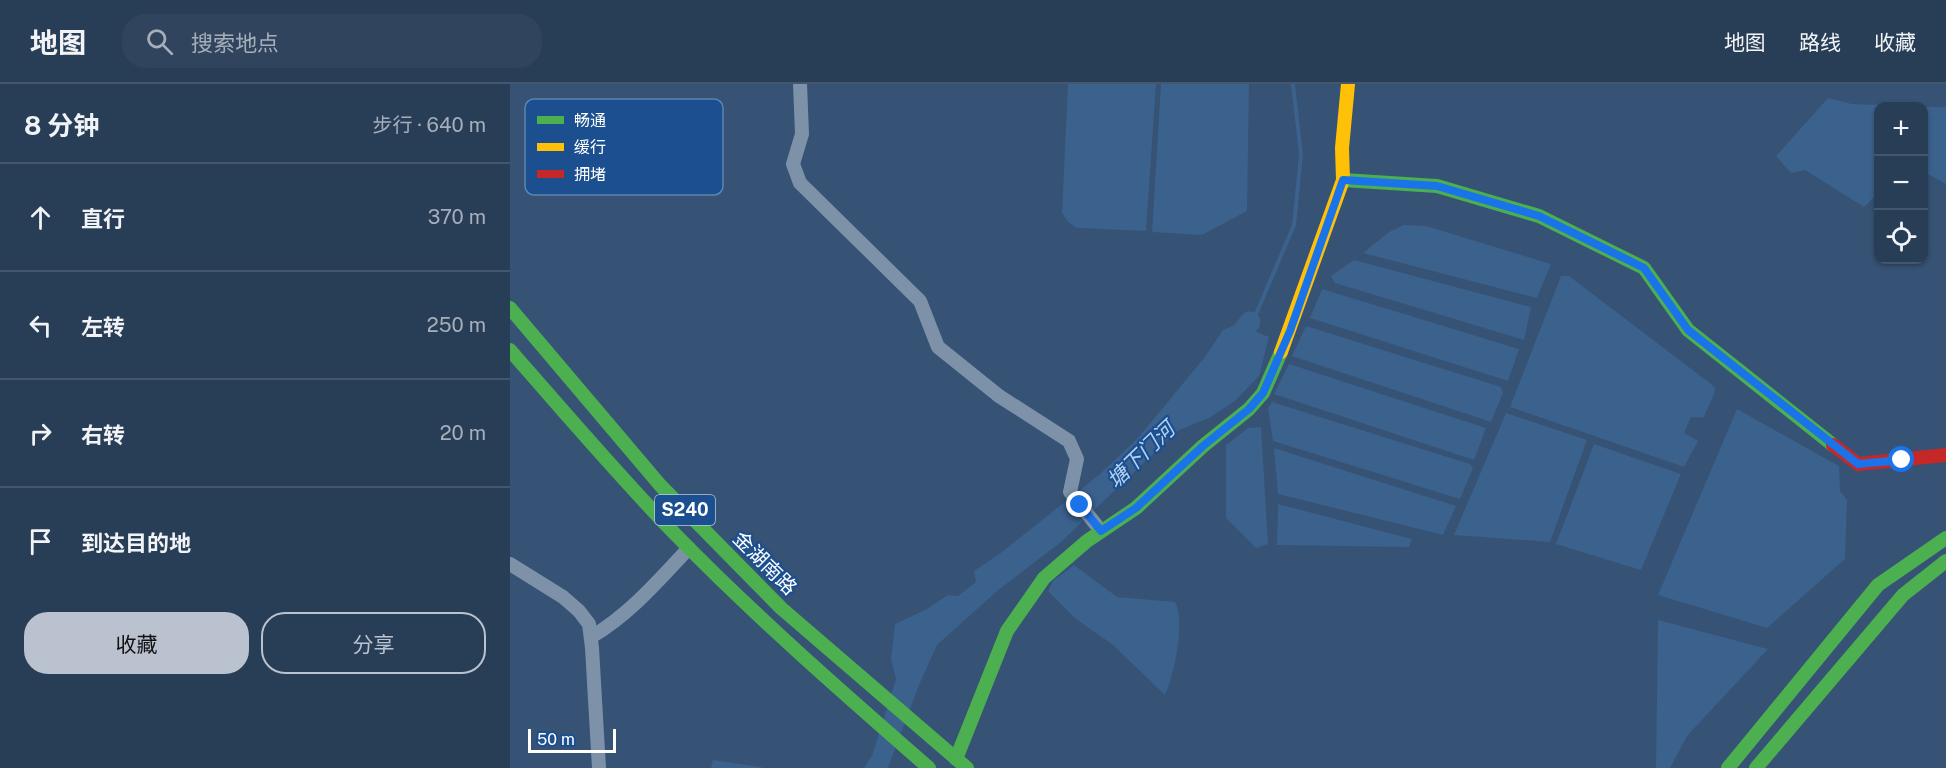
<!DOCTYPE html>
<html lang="zh">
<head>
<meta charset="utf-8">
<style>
  body { margin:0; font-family:"Public Sans","Noto Sans SC",sans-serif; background:#30455d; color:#f1f3f6 }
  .controls { position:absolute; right:18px; top:18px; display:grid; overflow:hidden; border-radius:12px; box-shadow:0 2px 4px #0004 }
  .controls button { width:54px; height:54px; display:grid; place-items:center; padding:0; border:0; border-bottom:2px solid #44576d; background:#283e57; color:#f1f3f6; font:30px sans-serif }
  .scale { position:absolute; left:18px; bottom:15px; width:88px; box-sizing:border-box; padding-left:6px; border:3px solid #fff; border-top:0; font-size:16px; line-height:21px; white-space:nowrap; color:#fff; -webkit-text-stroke:4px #1b4f8f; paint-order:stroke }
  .stop { position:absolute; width:18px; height:18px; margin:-14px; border:4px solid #1a73e8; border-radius:50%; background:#fff }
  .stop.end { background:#1a73e8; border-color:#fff; box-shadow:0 2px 6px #0008 }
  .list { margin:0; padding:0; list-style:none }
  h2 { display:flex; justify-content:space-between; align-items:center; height:78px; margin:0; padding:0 24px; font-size:26px }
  h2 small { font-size:20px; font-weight:400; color:#a5aeba }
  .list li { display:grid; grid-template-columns:39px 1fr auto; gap:18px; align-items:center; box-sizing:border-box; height:108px; padding:0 24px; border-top:2px solid #44576d }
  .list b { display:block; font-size:22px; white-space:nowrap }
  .list em { font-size:20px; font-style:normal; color:#a5aeba }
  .actions { display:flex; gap:12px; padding:18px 24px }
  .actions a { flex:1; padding:14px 0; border:2px solid #b9c2ce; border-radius:24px; text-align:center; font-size:21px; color:#b9c2ce }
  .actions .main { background:#b9c2ce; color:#111 }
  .icon { flex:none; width:33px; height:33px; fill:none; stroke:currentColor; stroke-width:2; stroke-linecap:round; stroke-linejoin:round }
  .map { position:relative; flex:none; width:1436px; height:684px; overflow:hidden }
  header { display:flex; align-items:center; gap:36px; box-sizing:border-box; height:84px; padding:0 30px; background:#283e57; border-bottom:2px solid #44576d }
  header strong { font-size:28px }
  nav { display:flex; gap:33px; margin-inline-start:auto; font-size:21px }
  .search { width:420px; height:54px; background:#30455d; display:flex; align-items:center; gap:15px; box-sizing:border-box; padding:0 21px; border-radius:24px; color:#a5aeba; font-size:22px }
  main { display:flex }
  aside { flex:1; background:#283e57 }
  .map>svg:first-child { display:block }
  .water { fill:#3b618d }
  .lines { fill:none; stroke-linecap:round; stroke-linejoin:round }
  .stream { stroke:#3b618d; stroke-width:4 }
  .river { stroke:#3b618d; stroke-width:21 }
  .street { stroke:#7d92a8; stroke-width:14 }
  .fast { stroke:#4caf50; stroke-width:14 }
  .slow { stroke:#ffc107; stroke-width:14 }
  .jam { stroke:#c62828; stroke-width:14 }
  .route { stroke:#1a73e8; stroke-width:8 }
  .labels { text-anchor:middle; stroke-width:4.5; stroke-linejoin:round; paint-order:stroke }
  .shield { fill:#1b4f8f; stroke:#bbcadd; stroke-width:1.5 }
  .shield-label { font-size:18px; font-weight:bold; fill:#fff }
  .street-label { font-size:20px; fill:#fff; stroke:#1b4f8f }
  .water-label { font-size:21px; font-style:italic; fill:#b5d3f5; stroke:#1b4f8f }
  .key { fill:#1b4f8f; stroke:#5f84b1; stroke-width:1.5 }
  .key-label { font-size:16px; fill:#fff }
</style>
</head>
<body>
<header>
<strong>地图</strong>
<div class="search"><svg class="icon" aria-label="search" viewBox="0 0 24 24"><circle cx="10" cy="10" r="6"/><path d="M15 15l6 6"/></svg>搜索地点</div>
<nav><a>地图</a><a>路线</a><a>收藏</a></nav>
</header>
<main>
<aside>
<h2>8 分钟<small>步行 · 640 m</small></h2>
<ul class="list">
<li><svg class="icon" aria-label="ahead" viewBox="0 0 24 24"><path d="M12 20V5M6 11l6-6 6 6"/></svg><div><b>直行</b></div><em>370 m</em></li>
<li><svg class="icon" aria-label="left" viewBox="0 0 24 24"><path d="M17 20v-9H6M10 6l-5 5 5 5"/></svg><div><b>左转</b></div><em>250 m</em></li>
<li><svg class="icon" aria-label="right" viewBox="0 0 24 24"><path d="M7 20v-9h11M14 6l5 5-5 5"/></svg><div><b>右转</b></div><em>20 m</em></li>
<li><svg class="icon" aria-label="arrive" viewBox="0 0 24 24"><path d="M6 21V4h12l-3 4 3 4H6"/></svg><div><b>到达目的地</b></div></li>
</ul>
<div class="actions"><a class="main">收藏</a><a>分享</a></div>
</aside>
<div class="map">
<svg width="1436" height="684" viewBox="0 0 1436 684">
  <rect width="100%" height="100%" fill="#365274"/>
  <!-- water -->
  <g class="water">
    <path d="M558,0h88l-10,147 -69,-3 -9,-6 -6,-9z"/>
    <path d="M651,0h88l-2,127 -45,24 -50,-3z"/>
    <path d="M1318,14l24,6 62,2h-36v87l-14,14 -59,-37 -14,3 -15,-17z"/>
    <path d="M1414,23h22v77l-22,-12z"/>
    <path d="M894,141l22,1 125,38 -14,34 -174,-45 26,-21z"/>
    <path d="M844,176l177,47 -7,33 -189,-57 -4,-7z"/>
    <path d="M1051,192h8l146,111 -1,8 -11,23 -12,-1 -7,16 14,8 -14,26 -174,-60z"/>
    <path d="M812,205l197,60 -11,32 -198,-63z"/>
    <path d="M728,240l31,13 -10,39 -24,25 -26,17 -32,13 -116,111 -64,49 -60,54 -18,40 -31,83h-24l8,-12 24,-77 -5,-20 4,-35 32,-15 21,-14 10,1 18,-14 -2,-11 28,-19 98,-78 38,-36 66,-80 19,-28z"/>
    <path d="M796,242l195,61 2,6 -12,29 -199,-66z"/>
    <path d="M779,280l197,64 -12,32 -200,-66z"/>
    <path d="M762,318l198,62 3,4 -13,31 -187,-58 -5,-33z"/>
    <path d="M1227,325l102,57 1,25 7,9 -2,59 -78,69 -109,-33z"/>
    <path d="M996,329l81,27 -37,102 -96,-7z"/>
    <path d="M751,343l7,117 -12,4 -30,-30v-73l22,-17z"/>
    <path d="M1084,360l87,30 -40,96 -85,-26z"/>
    <path d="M764,364l182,58 -13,29 -165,-41z"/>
    <path d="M768,420l134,35 -3,8 -132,-2z"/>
    <path d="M564,481l43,32 58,5c11,20 -1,73 -10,93l-52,-50 -37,-26 -28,-28 5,-10z"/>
    <path d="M1148,536l110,29 -81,87 -17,32h-14z"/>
    <path d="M203,676l48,7 1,1h-51z"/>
  </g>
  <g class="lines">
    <!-- stream -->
    <path class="stream" d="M740,238l7,-10 37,-87 7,-70 -8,-71"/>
    <!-- river -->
    <path class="river" d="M718,266l22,-28"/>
    <!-- street -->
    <g class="street">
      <path d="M290,0l2,50 -9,30 7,19 120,118 18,46 61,49 70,45 8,18 -7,33 31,39"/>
      <path d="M0,480l53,33 16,14 10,13 3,24 7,120"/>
      <path d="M81,553c38,-22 68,-57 98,-89"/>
    </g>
    <!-- fast -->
    <g class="fast">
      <path d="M833,96l94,6 102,30 105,52 44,62 145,115"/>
      <path d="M0,224l150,177 121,123 186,160"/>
      <path d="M0,266c54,62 107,124 164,183 81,83 168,159 255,235"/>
      <path d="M446,675l51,-128 37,-53 43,-37 49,-33 67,-62 46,-37 14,-16 18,-41"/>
      <path d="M1218,684l150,-183 68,-47"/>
      <path d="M1246,684l147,-173 43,-34"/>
    </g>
    <!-- slow -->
    <path class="slow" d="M771,268l62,-172 -1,-32 6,-64"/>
    <!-- jam -->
    <path class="jam" d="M1323,361l25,19 88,-9"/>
  </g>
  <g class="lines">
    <!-- route -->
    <path class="route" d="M570,421l21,26 35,-23 67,-62 46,-37 14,-16 27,-62 53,-151 94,6 102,30 105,52 44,62 170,134 44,-4"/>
  </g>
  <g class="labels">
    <!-- shield labels -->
    <rect class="shield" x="145" y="411" width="60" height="30" rx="4.5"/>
    <g class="shield-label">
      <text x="175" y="432">S240</text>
    </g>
    <!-- street labels -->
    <g class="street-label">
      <text transform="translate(255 479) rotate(45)" y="7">金湖南路</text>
    </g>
    <!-- water labels -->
    <g class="water-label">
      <text transform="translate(631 371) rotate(-44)" y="7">塘下门河</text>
    </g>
  </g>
  <!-- legend -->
  <rect x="15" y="15" width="198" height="96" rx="9" class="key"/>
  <rect x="27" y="32" width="27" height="8" fill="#4caf50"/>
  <rect x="27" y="59" width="27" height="8" fill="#ffc107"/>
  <rect x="27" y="86" width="27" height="8" fill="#c62828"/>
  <g class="key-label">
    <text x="64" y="42">畅通</text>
    <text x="64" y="69">缓行</text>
    <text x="64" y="96">拥堵</text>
  </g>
</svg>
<div class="controls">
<button>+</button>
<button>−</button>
<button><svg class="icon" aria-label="locate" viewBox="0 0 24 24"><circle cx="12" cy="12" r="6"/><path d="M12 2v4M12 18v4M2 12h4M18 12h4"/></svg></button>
</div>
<div class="scale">50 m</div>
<div class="stop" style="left:1392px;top:376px"></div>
<div class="stop end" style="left:570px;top:421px"></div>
</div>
</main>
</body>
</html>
